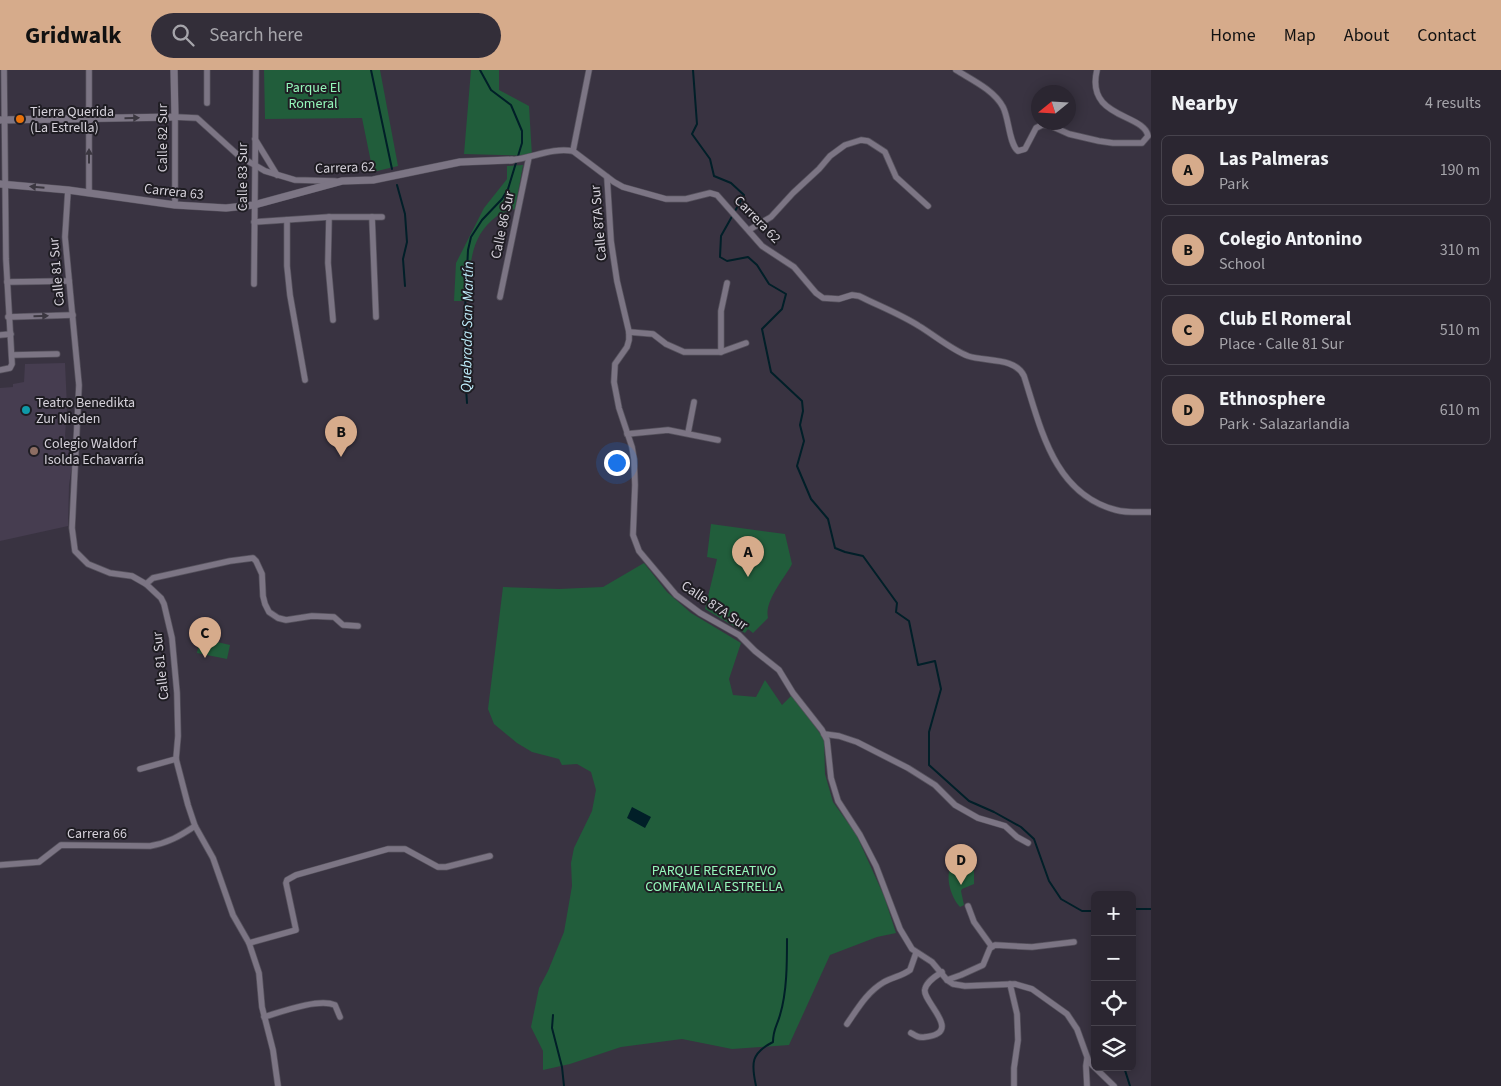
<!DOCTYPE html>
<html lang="en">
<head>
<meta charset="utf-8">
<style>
  body { margin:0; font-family:"Source Sans 3",sans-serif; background:#332e39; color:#f1f3f6 }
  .controls { position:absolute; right:15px; bottom:15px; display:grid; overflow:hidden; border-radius:8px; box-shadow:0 2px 12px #0003 }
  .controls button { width:45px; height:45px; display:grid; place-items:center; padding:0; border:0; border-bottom:1px solid #47434d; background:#2b2631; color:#f1f3f6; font:25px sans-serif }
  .compass { position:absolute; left:1031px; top:15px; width:45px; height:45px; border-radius:50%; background:#2b2631; box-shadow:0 2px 12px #0003; rotate:252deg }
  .you { position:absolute; left:616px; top:392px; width:18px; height:18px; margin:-12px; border:4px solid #fff; border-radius:50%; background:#1a73e8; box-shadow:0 0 0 8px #1a73e833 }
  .badge { display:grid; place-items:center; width:32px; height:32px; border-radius:50%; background:#d6ab8b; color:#111; font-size:16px; font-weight:700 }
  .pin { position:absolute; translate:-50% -41px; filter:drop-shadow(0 1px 2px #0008) }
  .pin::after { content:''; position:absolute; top:26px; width:18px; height:15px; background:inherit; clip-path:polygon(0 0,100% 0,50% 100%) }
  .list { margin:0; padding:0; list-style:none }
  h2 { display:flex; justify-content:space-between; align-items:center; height:65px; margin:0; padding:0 20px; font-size:21px }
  h2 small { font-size:16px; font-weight:400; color:#a6a5ab }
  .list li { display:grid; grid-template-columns:32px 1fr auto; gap:15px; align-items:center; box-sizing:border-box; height:70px; margin:0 10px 10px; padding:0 10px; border:1px solid #47434d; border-radius:8px }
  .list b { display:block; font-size:19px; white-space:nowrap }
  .list p { margin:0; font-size:16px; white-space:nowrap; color:#a6a5ab }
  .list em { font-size:16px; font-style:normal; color:#a6a5ab }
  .icon { flex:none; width:28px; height:28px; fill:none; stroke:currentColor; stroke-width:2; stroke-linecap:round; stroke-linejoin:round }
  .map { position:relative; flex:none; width:1151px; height:1016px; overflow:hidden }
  header { display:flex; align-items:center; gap:30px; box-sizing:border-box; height:70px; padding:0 25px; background:#d6ab8b; color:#111 }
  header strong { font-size:24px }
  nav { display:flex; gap:28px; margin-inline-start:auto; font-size:18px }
  .search { width:350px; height:45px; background:#332e39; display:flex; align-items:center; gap:12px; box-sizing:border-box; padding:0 18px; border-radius:28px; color:#a6a5ab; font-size:19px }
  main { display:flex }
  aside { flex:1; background:#2b2631 }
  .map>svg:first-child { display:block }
  .built { fill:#463d50 }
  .green { fill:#215d3b }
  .water { fill:#011f28 }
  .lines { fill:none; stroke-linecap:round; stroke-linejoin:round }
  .stream { stroke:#011f28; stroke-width:2 }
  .minor-casing { stroke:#56525d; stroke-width:7 }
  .tertiary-casing { stroke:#56525d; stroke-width:8 }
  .minor { stroke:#7c7584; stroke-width:5.5 }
  .tertiary { stroke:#7c7584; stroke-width:7 }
  .oneway { fill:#3b3740 }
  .food-dot { fill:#e8710a; stroke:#1f1d23; stroke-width:2 }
  .culture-dot { fill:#0f9aa8; stroke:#1f1d23; stroke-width:2 }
  .education-dot { fill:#8d6e63; stroke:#1f1d23; stroke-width:2 }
  .labels { text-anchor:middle; stroke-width:4; stroke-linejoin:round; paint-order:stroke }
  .park-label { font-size:14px; fill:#95f7ba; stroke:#1f1d23 }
  .poi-label { font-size:14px; fill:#d5d1da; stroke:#1f1d23; text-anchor:start }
  .street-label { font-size:14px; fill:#d5d1da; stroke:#1f1d23 }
  .water-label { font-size:15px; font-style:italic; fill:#bfedfb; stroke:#1f1d23 }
</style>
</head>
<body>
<header>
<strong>Gridwalk</strong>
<div class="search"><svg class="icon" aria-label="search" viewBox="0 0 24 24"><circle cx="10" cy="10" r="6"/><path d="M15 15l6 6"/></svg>Search here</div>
<nav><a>Home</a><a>Map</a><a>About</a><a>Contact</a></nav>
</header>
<main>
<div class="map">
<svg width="1151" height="1016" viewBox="0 0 1151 1016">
  <rect width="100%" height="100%" fill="#393341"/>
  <!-- built -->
  <path class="built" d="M65,293l2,44 -2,29 7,30 -3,19 -1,41 -68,15v-153l13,-1v-3l11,-2 1,-18z"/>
  <!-- green -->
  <g class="green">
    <path d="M264,0h116l18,96 -25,6 -11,-54 -97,1z"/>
    <path d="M471,0h28v20l30,16 3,50 -68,-2z"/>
    <path d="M523,95l-8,44c-6,2 -14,3 -18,7 -29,21 -27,54 -29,85h-14l2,-38 28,-55 23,-29v-13z"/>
    <path d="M711,454l74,10 7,30c-8,15 -28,37 -24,54l-15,15 -5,-4 -3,4 -40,-24 12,-50 -10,-2z"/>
    <path d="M644,493l23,29 24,21 50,30 -12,36 4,16 23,2 9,-17 17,25 10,-10 32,44 1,35 8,28 23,32 28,62 12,37 -19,4 -47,18 -41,90 -57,4 -50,-10 -61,8 -51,17 -27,6v-19l-12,-24 8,-39 9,-17 16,-39 8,-46 -1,-23 3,-15 18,-37 4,-21 -5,-18 -14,-8 -15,1 -3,-6 -27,-7 -15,-9 -23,-19 -6,-15 15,-122 56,2 44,-2z"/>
    <path d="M200,568l30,7 -3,14 -30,-6z"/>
    <path d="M953,792l20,5 1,4v13l-12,5 -1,2 3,14 -4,2c-10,-11 -16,-33 -7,-45z"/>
  </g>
  <!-- water -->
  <path class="water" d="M632,737l19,10 -6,11 -18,-10z"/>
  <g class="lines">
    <!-- stream -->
    <g class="stream">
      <path d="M371,0l21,99"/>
      <path d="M693,0l4,54 -5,10 18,25 4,17 17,7 13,12 -23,41 -1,21 7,4 21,-4 9,8 12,19 17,10 -4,15 -20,20 9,43 31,29 1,10 -3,14 4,16 -7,25 14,33 17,20 7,29 10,4 18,4 34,47 -1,9 13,9 9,44 17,-4 6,28 -12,43v33l40,36 25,11 27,15 13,12 15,42 12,18 21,12h13"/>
      <path d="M397,115l8,29 2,28 -4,17 2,27"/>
      <path d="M467,333l-3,-45 3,-24 -2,-23 3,-61 3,-13 11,-17 20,-21 6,-10 14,-46v-12l-11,-26 -20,-15 -11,-20"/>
      <path d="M1132,839h19"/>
      <path d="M553,945l-1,13 10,39 2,19"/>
      <path d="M1124,997l6,19"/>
      <path d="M756,1016c-5,-23 -5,-33 17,-44 0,-13 4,-16 7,-27 7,-23 7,-52 7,-76"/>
    </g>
    <!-- minor casing -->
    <g class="minor-casing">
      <g id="minor">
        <path d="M89,0v123"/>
        <path d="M956,0c16,10 38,20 47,37 6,11 6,37 15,44l7,-2 11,-21 6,-3h7l20,9 30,7 14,2h29l6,-7c-4,-23 -63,-17 -51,-66"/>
        <path d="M207,33v-33"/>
        <path d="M255,69l22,36"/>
        <path d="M573,81l16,-81"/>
        <path d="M512,90c20,-2 41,-13 61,-9l41,31 9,5 43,12h20l24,-6 7,2 45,51 32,21 22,26 7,5 16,1 13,-4 7,1c20,10 41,18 60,30 15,9 33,24 49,30 18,6 47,1 56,20 17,53 30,118 92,134 11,3 24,2 35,2"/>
        <path d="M607,107l4,64 6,40 12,51v8l-2,7 -12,17 -1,18 5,26 13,39 2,12 1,26 -2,50 6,16 37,44 24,18 39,22 16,16 24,19 14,23 29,37 5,10 4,38 7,23 22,34 16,31 24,63 12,20 20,13 15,18 6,4 12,2 50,-2 17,5 35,25 10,15 12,33 25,24"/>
        <path d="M68,120l-3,47 14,148 -7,143 3,23 13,13 22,9 22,3 14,8 15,14 3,6 8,34 5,55 1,43 -2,23 12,46 7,21 18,32 20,57 16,28 10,30 3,34 11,43 5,36"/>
        <path d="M175,135v-88l22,1 42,38 26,15 30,9 40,1"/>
        <path d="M329,147l-1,46 5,57"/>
        <path d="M372,147l4,100"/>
        <path d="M287,150v46l3,29 15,85"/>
        <path d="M254,152l75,-5h53"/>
        <path d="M749,160l22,-13 22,-24 26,-24 11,-13 15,-11 16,-5 7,1 17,11 11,25 32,29"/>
        <path d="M7,212l62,-1"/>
        <path d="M254,214l2,-214"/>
        <path d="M500,227l29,-140"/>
        <path d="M8,247l65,-2"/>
        <path d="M629,262l24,2 13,10 18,8h37l25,-9"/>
        <path d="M0,265l11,-1"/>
        <path d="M721,282v-41l6,-28"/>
        <path d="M12,285l45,-1"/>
        <path d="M0,300l10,-2 2,-4 -6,-105 -2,-189"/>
        <path d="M688,363l6,-31"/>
        <path d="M627,364l41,-4 50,10"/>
        <path d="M146,514l7,-6 77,-17 23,-3 3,3 6,13 1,22 2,8 4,8 9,6 8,2 26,-4 22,1 9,8 15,1"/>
        <path d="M824,664l15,2 18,6 51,26 27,17 20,20 23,13 27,8 12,11 11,6"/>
        <path d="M140,699l36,-10"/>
        <path d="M0,795l39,-3 22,-17 89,1c18,-3 30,-10 45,-20"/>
        <path d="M968,836l6,16 18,25"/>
        <path d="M249,873l47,-13 -10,-47 1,-3 9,-5 92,-26h17l33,18h8l44,-11"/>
        <path d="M947,910l14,-5 22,-10 7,-17 5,-3 37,2 42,-5"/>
        <path d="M1010,914l7,30 1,26 -4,28v18"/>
        <path d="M264,947c17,-5 54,-19 71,-12l5,12"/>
        <path d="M847,954c11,-16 20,-32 37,-42 9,-5 18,-6 26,-12l6,-17"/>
        <path d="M911,963c5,3 8,5 14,4 40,-4 -4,-36 0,-48 2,-8 11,-13 17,-17"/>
        <path d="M1087,1016l-1,-20 1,-7"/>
      </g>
    </g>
    <!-- tertiary casing -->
    <g class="tertiary-casing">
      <g id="tertiary">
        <path d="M0,50l175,-3 -1,-47"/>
        <path d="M0,114l68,6 107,15 51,3 28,-3 88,-24 31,-1 87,-18 52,-2"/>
      </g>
    </g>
    <!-- minor -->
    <use href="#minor" class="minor"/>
    <!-- tertiary -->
    <use href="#tertiary" class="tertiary"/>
  </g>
  <!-- one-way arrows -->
  <defs><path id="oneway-solid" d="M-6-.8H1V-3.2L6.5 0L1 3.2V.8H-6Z" transform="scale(1.25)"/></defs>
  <g class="oneway">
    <use href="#oneway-solid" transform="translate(132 48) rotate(-1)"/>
    <use href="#oneway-solid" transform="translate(89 86) rotate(-90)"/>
    <use href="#oneway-solid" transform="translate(37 117) rotate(-175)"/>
    <use href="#oneway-solid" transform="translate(41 246) rotate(-2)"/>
  </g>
  <!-- markers -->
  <circle class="food-dot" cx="20" cy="49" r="5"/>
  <circle class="culture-dot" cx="26" cy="340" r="5"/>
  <circle class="education-dot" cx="34" cy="381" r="5"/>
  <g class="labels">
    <!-- park labels -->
    <g class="park-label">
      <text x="313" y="22">Parque El<tspan x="313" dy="16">Romeral</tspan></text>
      <text x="714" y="805">PARQUE RECREATIVO<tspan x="714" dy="16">COMFAMA LA ESTRELLA</tspan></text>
    </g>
    <!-- poi labels -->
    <g class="poi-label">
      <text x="30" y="46">Tierra Querida<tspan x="30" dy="16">(La Estrella)</tspan></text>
      <text x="36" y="337">Teatro Benedikta<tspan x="36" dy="16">Zur Nieden</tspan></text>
      <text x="44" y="378">Colegio Waldorf<tspan x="44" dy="16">Isolda Echavarría</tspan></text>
    </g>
    <!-- street labels -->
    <g class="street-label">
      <text transform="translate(162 68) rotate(-90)" y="5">Calle 82 Sur</text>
      <text transform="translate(345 97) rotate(-2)" y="5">Carrera 62</text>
      <text transform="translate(242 107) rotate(-90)" y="5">Calle 83 Sur</text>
      <text transform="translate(174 121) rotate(6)" y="5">Carrera 63</text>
      <text transform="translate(758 149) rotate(46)" y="5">Carrera 62</text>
      <text transform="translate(598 153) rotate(-95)" y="5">Calle 87A Sur</text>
      <text transform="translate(502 155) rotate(-78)" y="5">Calle 86 Sur</text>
      <text transform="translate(56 202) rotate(-95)" y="5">Calle 81 Sur</text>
      <text transform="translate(715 535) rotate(34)" y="5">Calle 87A Sur</text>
      <text transform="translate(160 596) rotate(-96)" y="5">Calle 81 Sur</text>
      <text x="97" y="768">Carrera 66</text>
    </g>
    <!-- water labels -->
    <g class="water-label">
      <text transform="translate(467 257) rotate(-89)" y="5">Quebrada San Martín</text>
    </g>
  </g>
</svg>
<div class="controls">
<button>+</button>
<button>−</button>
<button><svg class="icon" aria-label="locate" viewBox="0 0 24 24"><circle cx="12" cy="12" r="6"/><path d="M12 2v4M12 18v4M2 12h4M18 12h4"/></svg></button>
<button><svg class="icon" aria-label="layers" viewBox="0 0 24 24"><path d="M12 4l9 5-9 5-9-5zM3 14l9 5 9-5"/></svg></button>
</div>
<svg class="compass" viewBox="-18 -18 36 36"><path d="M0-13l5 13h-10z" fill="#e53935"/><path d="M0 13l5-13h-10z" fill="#a6a5ab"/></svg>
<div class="you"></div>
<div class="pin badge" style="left:748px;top:507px">A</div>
<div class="pin badge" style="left:341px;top:387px">B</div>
<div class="pin badge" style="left:205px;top:588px">C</div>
<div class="pin badge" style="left:961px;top:815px">D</div>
</div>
<aside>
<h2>Nearby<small>4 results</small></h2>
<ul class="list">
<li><span class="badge">A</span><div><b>Las Palmeras</b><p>Park</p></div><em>190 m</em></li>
<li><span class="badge">B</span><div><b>Colegio Antonino</b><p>School</p></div><em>310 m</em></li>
<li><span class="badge">C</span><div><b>Club El Romeral</b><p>Place · Calle 81 Sur</p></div><em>510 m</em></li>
<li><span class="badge">D</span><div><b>Ethnosphere</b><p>Park · Salazarlandia</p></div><em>610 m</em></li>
</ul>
</aside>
</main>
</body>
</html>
